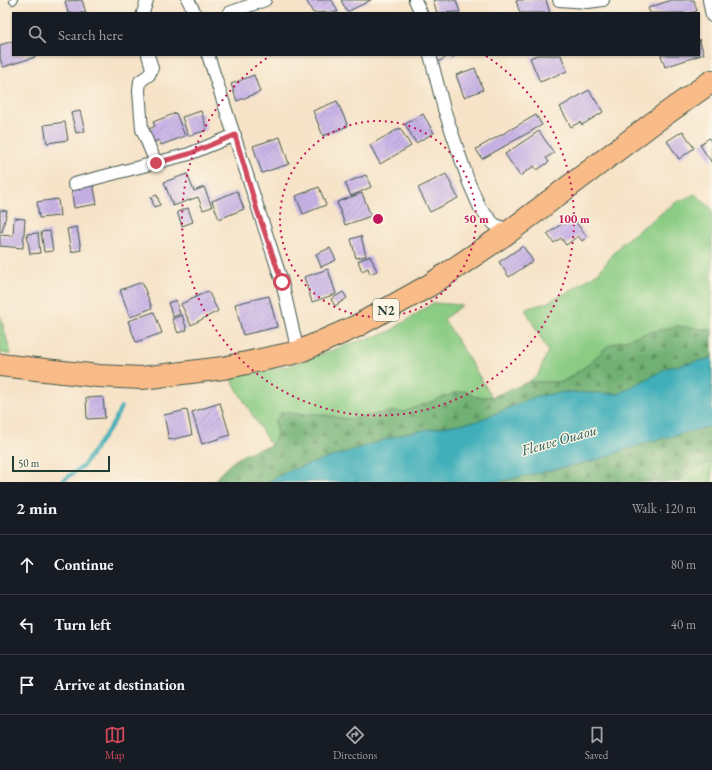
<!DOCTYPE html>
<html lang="en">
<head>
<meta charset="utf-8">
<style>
  body { margin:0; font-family:"EB Garamond",serif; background:#20242c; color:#f1f3f6 }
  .scale { position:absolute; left:12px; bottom:10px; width:98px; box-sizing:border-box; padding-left:4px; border:2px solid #1f3d34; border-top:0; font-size:11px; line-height:14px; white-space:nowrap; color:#1f3d34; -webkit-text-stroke:3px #fcf5e5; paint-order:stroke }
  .stop { position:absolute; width:12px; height:12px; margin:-9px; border:3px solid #d1495b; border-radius:50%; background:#fff }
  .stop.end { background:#d1495b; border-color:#fff; box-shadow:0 1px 4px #0008 }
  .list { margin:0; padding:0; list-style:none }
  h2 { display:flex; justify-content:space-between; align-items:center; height:52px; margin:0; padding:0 16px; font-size:17px }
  h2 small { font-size:13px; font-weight:400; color:#9ea1a6 }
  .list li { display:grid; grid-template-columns:26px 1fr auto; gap:12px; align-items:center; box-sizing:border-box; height:60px; padding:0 16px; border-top:1px solid #363941 }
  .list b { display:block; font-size:15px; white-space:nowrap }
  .list em { font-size:13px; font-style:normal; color:#9ea1a6 }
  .icon { flex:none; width:22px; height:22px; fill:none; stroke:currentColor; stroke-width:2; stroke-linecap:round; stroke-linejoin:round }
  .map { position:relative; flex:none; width:712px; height:482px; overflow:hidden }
  .search { position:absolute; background:#171b24; box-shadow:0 1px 3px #0004; left:12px; right:12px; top:12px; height:44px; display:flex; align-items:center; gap:10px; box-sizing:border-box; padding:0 14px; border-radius:0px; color:#9ea1a6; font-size:15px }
  .sheet { height:232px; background:#171b24 }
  nav { display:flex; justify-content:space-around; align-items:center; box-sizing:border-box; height:56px; border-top:1px solid #363941; background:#171b24; font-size:11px; color:#9ea1a6 }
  nav a { display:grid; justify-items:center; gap:2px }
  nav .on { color:#d1495b }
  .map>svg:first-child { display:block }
  .green { fill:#8bcc84; stroke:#55845c }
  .forest { fill:url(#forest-firs); stroke:#487653 }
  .water { fill:#3fafb9; stroke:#2f7676 }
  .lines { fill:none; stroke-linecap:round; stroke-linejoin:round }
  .stream { stroke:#3fafb9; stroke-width:4 }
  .building { fill:url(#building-hatch) }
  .lane-casing { stroke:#3f564a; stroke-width:8 }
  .street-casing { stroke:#3f564a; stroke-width:14 }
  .highway-casing { stroke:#3f564a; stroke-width:24 }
  .lane { stroke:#fff; stroke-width:6 }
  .street { stroke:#fff; stroke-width:12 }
  .highway { stroke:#f9bc89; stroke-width:22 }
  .route { stroke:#d1495b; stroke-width:5 }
  .ring { fill:none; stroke:#c2185b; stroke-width:2; stroke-dasharray:2 4 }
  .labels { text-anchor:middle; stroke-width:3; stroke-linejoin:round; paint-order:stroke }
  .shield { fill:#fcf5e5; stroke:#617469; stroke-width:1 }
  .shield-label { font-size:13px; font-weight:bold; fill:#1f3d34 }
  .water-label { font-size:15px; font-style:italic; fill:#295f5c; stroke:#fcf5e5 }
  .centre { fill:#c2185b; stroke:#fcf5e5; stroke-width:2 }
  .ring-label { font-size:12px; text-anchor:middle; font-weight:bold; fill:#c2185b; stroke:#fcf5e5; stroke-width:3; stroke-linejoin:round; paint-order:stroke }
</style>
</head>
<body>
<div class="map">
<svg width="712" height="482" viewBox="0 0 712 482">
  <defs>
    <pattern id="forest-firs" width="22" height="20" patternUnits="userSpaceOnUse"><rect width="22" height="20" fill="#70b072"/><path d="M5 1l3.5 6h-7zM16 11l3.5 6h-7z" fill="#5b905e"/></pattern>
    <pattern id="building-hatch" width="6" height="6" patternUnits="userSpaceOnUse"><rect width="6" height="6" fill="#c9b3e8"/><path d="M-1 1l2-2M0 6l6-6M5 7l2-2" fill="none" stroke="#a393bd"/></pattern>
  </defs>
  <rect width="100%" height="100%" fill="#fcf5e5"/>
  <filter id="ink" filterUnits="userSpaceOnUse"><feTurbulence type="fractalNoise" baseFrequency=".025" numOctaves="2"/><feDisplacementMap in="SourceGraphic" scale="8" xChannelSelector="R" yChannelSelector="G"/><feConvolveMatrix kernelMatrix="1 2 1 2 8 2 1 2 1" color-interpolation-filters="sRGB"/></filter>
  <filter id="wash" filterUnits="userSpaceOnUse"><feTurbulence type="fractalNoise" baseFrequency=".012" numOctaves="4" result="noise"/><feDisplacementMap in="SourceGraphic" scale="16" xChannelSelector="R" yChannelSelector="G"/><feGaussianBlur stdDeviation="0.9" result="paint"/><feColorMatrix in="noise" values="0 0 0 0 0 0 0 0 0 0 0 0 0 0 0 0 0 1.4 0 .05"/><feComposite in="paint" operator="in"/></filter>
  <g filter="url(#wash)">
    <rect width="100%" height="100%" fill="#f6e3c8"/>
    <!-- green -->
    <g class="green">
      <path d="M695,194l17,15v121l-34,-4 -28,6 -41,13 -23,21 -24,16h-34l10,-7 10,-24 -23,-42 21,-6 22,-11 31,-20 23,-29 53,-40z"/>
      <path d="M433,303l29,2 -18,14 48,78h-16l-57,10 -16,5 -9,-1 -36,7 -12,1 -26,-5h-21l-17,-2 -7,9 2,14 -6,11 -42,-70 59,-10 59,-21 42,-13z"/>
      <path d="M0,315l11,39 -11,-1z"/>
      <path d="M712,462v20h-37l25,-16z"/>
    </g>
    <!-- forest -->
    <g class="forest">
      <path d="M678,326l34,4v28l-45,10 -49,26 -52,-2 -29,4 -59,25 -72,12 -118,38 -20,11h-55c19,-22 29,-30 58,-36l6,-11 -2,-14 7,-9 17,2h21l26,5 12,-1 36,-7 9,1 51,-19 11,-2 11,6h16l36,-15h35l23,-16 23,-21 41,-13z"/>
      <path d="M712,426v36l-12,4 -25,16h-178l100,-22 48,-17z"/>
    </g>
    <!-- water -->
    <path class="water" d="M712,358v68l-67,17 -48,17 -100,22h-229l20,-11 118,-38 72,-12 59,-25 29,-4 52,2 49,-26z"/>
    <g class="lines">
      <!-- stream -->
      <path class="stream" d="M61,482l22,-16 31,-44 7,-15"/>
    </g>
    <g id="blocks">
      <!-- building -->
      <g class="building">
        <path d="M82,0l4,13h-18l-3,-12z"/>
        <path d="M310,0h22l6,12 -25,1 -6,-11z"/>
        <path d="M341,0h30l-24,12z"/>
        <path d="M433,0h23l4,12 -23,1z"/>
        <path d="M519,0h27l4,13h-30l-4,-12z"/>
        <path d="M671,0h23l3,11 -7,2h-40l-2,-5z"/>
        <path d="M699,39l5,15 -39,13 -4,-12h38z"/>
        <path d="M13,41v14h22v2l-32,10 -3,-8v-14z"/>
        <path d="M437,55h18v1l-3,2 -2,-3 -12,7 -4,-5z"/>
        <path d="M537,55h24l6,16 -27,11 -10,-24z"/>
        <path d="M475,68l8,22 -19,7 -8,-22z"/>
        <path d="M254,75l6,17 -23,9 -6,-17z"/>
        <path d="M589,90l14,22 -21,13 -2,-3 -9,5 -11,-20z"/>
        <path d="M337,101l11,25 -25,10 -10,-25z"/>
        <path d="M80,111l5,20 -9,2 -5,-20z"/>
        <path d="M201,111l6,19 -19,6 -6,-19z"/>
        <path d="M176,113l9,23 -24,9 -2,-5 -5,2 -5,-13 6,-3 -2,-4z"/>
        <path d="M423,114l11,19 -18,10 -11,-19z"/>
        <path d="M536,115l6,10 -60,34 -6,-10z"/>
        <path d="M65,122l3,18 -21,3 -3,-18z"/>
        <path d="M400,128l11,18 -31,18 -10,-19z"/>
        <path d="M539,131l15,22 -8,5 3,4 -12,8 -3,-4 -14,10 -15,-22z"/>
        <path d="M683,131l11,17 -15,11 -12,-18z"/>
        <path d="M280,137l9,27 -27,9 -9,-27z"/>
        <path d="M709,138l3,5v20l-12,-18z"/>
        <path d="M187,174l7,17 10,-4 8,20 -9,3 -5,-13 -25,9 -9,-24z"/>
        <path d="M446,174l12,24 -28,14 -12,-24z"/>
        <path d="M366,175l5,12 -20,9 -6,-13z"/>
        <path d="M93,183l4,21 -23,4 -3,-21z"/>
        <path d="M319,187l7,18 -23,9 -7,-18z"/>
        <path d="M237,191l7,18 -25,10 -7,-18z"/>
        <path d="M362,193l9,23 -26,9 -8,-23z"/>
        <path d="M157,195l3,10 -6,2 -3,-10z"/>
        <path d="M58,199l2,17 -21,2 -2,-16z"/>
        <path d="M188,208l5,14 -11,4 -5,-14z"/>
        <path d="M0,210l7,1 -5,21h-2z"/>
        <path d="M572,217l15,20 -5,4 -4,-5 -12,9 -5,-7 -7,5 -7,-9z"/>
        <path d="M14,218l11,1 -2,29 -23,-2v-11l13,1z"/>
        <path d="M77,227l4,23 -10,2 -4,-23z"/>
        <path d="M50,231l3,20 -9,1 -3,-20z"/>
        <path d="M38,233l2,20 -10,1 -3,-20z"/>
        <path d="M361,236l5,20 -10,2 -5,-19z"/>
        <path d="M523,246l10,15 -24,16 -10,-15z"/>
        <path d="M330,248l6,12 -15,7 -5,-13z"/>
        <path d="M370,256l7,15 -7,3 -2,-6 -6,3 -4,-10z"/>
        <path d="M328,269l8,25 -24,8 -8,-25z"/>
        <path d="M142,282l10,26 -22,9 -10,-27z"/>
        <path d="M208,291l10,20 -27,14 -10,-21z"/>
        <path d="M343,292l4,6 -12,8 -4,-7z"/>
        <path d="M269,296l8,31 -34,8 -8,-31z"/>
        <path d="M176,300l4,14 -7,3 -5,-14z"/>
        <path d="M154,312l8,21 -26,9 -8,-21z"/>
        <path d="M182,315l5,15 -9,3 -6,-14z"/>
        <path d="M103,397l2,21 -18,1 -1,-21z"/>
        <path d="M220,403l10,32 -28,9 -10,-32z"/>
        <path d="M187,410l5,25 -23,5 -5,-25z"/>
      </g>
    </g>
  </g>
  <g filter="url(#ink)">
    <use href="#blocks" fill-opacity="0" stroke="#3f564a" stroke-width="1"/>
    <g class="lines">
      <!-- lane casing -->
      <g class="lane-casing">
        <path id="lane" d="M13,1l1,-1"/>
      </g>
      <!-- street casing -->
      <g class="street-casing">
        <g id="street">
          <path d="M188,0l7,13"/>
          <path d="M415,0l6,13"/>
          <path d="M559,0l29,2 15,-2"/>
          <path d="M709,0l3,16"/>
          <path d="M143,13l4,-13"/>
          <path d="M229,13l36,-13"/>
          <path d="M148,55l4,13 -3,7 -9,6 -1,10 3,38 14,34"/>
          <path d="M208,55l74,227 16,70"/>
          <path d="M430,55l14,54 25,74 11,25 14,16 16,7"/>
          <path d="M74,184l115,-30 46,-19"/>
        </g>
      </g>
      <!-- highway casing -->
      <g class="highway-casing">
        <path id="highway" d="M0,365l99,11 43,2 81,-10 75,-16 57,-25 75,-42 80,-54 143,-108 59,-42"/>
      </g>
      <!-- lane -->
      <use href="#lane" class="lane"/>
      <!-- street -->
      <use href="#street" class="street"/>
      <!-- highway -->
      <use href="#highway" class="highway"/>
    </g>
  </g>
  <g class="lines" filter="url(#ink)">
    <!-- route -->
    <path class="route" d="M156,163l33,-9 46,-19 22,75 25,72"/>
  </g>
  <!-- distance rings -->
  <g class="ring">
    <circle cx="378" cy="219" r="98"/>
    <path d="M486 56A196 196 0 1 1 270 56"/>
  </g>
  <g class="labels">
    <!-- shield labels -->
    <rect class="shield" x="373" y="299" width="26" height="22" rx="3"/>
    <g class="shield-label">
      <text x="386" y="315">N2</text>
    </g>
    <!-- water labels -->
    <g class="water-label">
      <text transform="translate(559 440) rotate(-16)" y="5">Fleuve Ouaou</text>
    </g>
  </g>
  <circle cx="378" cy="219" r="6" class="centre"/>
  <g class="ring-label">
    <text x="476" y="223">50 m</text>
    <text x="574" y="223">100 m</text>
  </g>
</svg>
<div class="scale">50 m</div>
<div class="stop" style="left:282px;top:282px"></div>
<div class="stop end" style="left:156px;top:163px"></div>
<div class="search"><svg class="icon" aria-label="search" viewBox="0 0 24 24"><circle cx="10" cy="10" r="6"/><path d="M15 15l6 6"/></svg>Search here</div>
</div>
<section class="sheet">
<h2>2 min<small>Walk · 120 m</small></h2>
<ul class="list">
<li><svg class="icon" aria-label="ahead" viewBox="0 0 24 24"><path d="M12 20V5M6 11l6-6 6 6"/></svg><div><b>Continue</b></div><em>80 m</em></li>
<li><svg class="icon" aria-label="left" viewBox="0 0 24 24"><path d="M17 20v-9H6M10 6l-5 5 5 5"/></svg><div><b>Turn left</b></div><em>40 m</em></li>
<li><svg class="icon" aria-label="arrive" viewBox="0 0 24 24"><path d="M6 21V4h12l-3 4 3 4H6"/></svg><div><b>Arrive at destination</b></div></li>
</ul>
</section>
<nav>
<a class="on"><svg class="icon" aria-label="map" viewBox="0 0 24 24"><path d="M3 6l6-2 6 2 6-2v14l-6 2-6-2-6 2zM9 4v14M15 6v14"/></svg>Map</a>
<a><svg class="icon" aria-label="directions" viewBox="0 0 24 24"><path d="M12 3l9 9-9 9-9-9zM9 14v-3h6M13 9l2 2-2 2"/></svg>Directions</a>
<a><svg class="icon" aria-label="saved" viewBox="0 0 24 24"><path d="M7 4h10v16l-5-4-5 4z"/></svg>Saved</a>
</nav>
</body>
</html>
